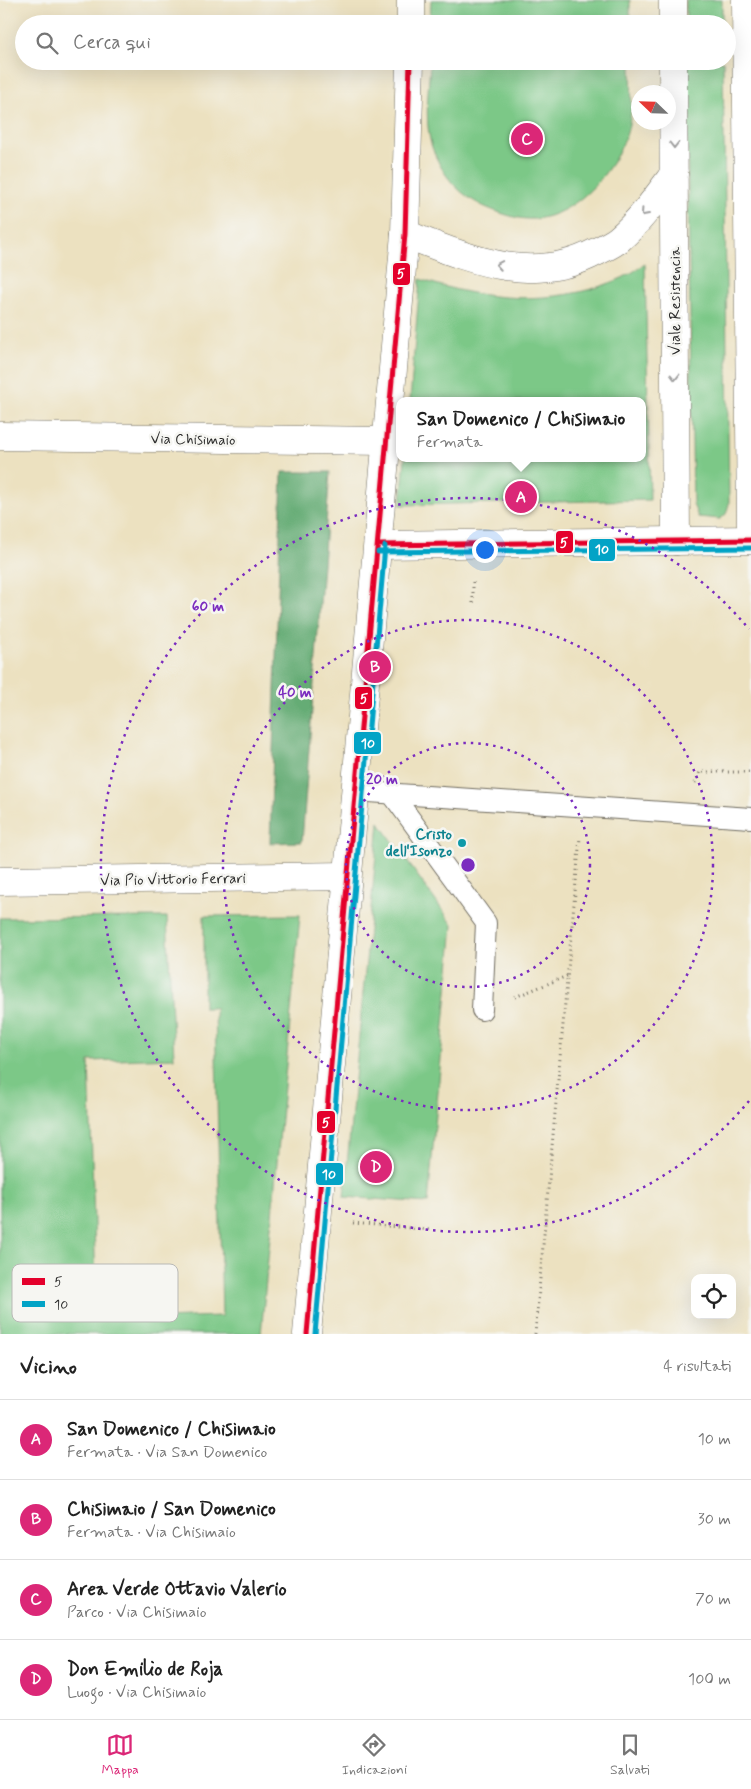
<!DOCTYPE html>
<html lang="it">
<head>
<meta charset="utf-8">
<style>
  body { margin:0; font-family:Mynerve,sans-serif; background:#f2f2f2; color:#222 }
  .controls { position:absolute; right:15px; bottom:15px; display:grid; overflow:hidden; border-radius:10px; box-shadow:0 5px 20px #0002 }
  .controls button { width:45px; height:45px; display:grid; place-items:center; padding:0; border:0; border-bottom:1px solid #e0e0e0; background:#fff; color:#222; font:25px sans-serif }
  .compass { position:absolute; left:631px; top:85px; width:45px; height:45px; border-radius:50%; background:#fff; box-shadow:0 5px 20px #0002; rotate:293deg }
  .you { position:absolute; left:484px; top:549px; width:18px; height:18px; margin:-12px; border:4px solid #fff; border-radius:50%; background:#1a73e8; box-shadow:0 0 0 8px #1a73e833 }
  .badge { display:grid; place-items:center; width:32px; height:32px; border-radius:50%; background:#db2777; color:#fff; font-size:16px; font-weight:700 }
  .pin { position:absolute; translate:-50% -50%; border:2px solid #fff; box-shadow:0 1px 5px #0006 }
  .popup { position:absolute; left:396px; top:397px; width:250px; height:65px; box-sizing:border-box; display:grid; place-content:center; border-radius:10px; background:#fff; filter:drop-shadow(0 1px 4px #0005); font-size:16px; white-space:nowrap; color:#767676 }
  .popup b { font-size:19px; color:#222 }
  .popup::after { content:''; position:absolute; left:50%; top:100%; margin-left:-10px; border:10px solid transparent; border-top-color:#fff }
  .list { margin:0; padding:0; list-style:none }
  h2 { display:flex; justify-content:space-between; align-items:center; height:65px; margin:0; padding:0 20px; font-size:21px }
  h2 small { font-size:16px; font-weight:400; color:#767676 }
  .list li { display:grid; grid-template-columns:32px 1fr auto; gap:15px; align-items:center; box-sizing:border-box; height:80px; padding:0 20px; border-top:1px solid #e0e0e0 }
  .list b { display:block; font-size:19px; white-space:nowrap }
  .list p { margin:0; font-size:16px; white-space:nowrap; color:#767676 }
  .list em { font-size:16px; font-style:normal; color:#767676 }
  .icon { flex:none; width:28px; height:28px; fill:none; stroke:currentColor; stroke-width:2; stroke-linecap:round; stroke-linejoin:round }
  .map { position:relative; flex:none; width:751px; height:1334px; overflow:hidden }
  .search { position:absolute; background:#fff; box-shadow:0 5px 20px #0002; left:15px; right:15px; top:15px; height:55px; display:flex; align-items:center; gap:12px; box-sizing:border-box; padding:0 18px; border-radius:28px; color:#767676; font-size:19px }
  .sheet { height:385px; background:#fff }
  nav { display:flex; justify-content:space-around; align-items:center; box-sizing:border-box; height:70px; border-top:1px solid #e0e0e0; background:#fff; font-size:14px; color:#767676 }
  nav a { display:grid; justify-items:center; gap:2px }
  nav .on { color:#db2777 }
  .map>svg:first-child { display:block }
  .green { fill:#7cc887; stroke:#547a59 }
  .forest { fill:#65ac74; stroke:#486c50 }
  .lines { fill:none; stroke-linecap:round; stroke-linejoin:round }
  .lane-casing { stroke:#6f6b5f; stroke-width:22 }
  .street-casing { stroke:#6f6b5f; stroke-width:29 }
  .path { stroke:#6f6b5f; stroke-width:3; stroke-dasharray:1 4; stroke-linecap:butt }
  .lane { stroke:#fff; stroke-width:20 }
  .street { stroke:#fff; stroke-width:28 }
  .bus-1-casing { stroke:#f6f6f2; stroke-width:9 }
  .bus-2-casing { stroke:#f6f6f2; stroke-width:9 }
  .bus-1 { stroke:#e4002b; stroke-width:5 }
  .bus-2 { stroke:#02a3c6; stroke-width:5 }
  .oneway { stroke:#a0a0a0 }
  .ring { fill:none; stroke:#7b2cbf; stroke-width:2.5; stroke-dasharray:2.5 5 }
  .culture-dot { fill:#0f9aa8; stroke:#f6f6f2; stroke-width:2 }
  .labels { text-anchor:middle; stroke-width:5; stroke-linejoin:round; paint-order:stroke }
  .street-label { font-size:15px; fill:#2b2b2b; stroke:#f6f6f2 }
  .culture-label { font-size:15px; font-weight:bold; fill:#0d838f; stroke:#f6f6f2; text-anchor:end }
  .key { fill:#f6f6f2; stroke:#b9b9b6; stroke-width:1 }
  .key-label { font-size:14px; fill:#2b2b2b }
  .centre { fill:#7b2cbf; stroke:#f6f6f2; stroke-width:2.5 }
  .ring-label { font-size:15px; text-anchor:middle; font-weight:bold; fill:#7b2cbf; stroke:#f6f6f2; stroke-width:5; stroke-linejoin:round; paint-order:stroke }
  .line-badge { stroke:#f6f6f2; stroke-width:2 }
  .badge-label { font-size:14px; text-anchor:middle; font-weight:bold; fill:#fff }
</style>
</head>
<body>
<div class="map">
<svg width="751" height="1334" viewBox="0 0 751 1334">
  <rect width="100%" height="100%" fill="#f6f6f2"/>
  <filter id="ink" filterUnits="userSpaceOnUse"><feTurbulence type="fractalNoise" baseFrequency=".02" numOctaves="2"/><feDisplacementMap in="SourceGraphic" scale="10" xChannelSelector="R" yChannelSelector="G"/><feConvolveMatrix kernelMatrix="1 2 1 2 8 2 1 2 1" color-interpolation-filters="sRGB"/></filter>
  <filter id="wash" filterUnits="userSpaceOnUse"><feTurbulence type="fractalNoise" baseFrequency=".0096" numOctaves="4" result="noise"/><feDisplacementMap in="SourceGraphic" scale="20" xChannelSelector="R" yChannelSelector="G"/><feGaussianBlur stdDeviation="1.12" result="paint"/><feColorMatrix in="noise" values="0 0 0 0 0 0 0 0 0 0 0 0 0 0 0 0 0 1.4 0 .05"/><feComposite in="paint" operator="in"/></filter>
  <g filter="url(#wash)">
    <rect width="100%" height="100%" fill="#ece1c0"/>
    <!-- green -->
    <g class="green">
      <path d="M431,0h199v24h-200z"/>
      <rect x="686" y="0" width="36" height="24"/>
      <path d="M430,61h201c0,25 3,52 -5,75 -14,37 -51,80 -92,83 -15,1 -31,-5 -44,-10 -30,-12 -49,-34 -59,-65 -7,-25 -2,-57 -1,-83z"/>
      <path d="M686,61h37l6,443 -3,10 -6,5 -22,-2 -5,-13z"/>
      <path d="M645,264l5,236 -249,5 4,-47h237v-57h-232l10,-122c62,22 133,27 195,2 11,-4 21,-11 30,-17z"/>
      <path d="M379,822l74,103 -25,278 -84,-6z"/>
      <path d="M300,915l-39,419h-261v-416l167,-1 7,141 -85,3 8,259 125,-4 -7,-308h-11v-92z"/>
    </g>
    <!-- forest -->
    <path class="forest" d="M282,472h48l-28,370 -32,1z"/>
  </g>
  <g filter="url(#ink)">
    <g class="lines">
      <!-- lane casing -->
      <g class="lane-casing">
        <g id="lane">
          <path d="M354,791l397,27"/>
          <path d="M392,794l94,129 -4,87"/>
        </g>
      </g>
      <!-- street casing -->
      <g class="street-casing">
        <g id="street">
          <path d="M673,0v24"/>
          <path d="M746,0l5,525"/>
          <path d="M411,24v-24"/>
          <path d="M673,61l3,480"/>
          <path d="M405,234c63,24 126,53 191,18 8,-4 17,-8 23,-13 22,-19 38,-42 55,-65"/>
          <path d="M0,436l386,5"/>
          <path d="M378,545l373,-5"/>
          <path d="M0,881l346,-5"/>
          <path d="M307,1334l98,-1100 5,-173"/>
        </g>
      </g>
      <!-- path -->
      <g class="path">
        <path d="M473,603v-24"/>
        <path d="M695,783l5,-11h51"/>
        <path d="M515,997l52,-21"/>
        <path d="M353,1223l79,7"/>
        <path d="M535,1334l45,-497"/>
      </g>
      <!-- lane -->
      <use href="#lane" class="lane"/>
      <!-- street -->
      <use href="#street" class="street"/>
      <!-- bus-1 casing -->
      <g class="bus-1-casing">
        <g id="bus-1">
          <path d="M378,545l373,-5"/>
          <path d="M307,1334l98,-1100 5,-173"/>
        </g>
      </g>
      <!-- bus-2 casing -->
      <g class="bus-2-casing">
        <g id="bus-2">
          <path d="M378,552l373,-4"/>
          <path d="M315,1334l70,-788"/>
        </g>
      </g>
      <!-- bus-1 -->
      <use href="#bus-1" class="bus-1"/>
      <!-- bus-2 -->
      <use href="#bus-2" class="bus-2"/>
    </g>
    <!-- one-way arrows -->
    <defs><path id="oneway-chevron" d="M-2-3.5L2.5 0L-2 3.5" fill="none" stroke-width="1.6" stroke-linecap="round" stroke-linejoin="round" transform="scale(1.25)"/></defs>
    <g class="oneway">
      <use href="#oneway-chevron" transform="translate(674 145) rotate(90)"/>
      <use href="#oneway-chevron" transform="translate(644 213) rotate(132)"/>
      <use href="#oneway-chevron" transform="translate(499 265) rotate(-170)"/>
      <use href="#oneway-chevron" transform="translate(675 377) rotate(90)"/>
    </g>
  </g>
  <!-- distance rings -->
  <g class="ring">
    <circle cx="468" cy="865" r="122"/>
    <circle cx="468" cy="865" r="245"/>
    <path d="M749 1101A367 367 0 1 1 749 629"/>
  </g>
  <!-- markers -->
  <circle class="culture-dot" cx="462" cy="843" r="5"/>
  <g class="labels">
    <!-- street labels -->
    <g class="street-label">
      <text transform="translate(675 301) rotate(-90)" y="5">Viale Resistencia</text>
      <text transform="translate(193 439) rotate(1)" y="5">Via Chisimaio</text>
      <text transform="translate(173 879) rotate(-1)" y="5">Via Pio Vittorio Ferrari</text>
    </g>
    <!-- culture labels -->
    <g class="culture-label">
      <text x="452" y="839">Cristo<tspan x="452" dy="17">dell'Isonzo</tspan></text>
    </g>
  </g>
  <!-- legend -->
  <rect x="12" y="1264" width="166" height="58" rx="8" class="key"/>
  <rect x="22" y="1278" width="23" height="7" fill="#e4002b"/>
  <rect x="22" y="1301" width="23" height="6" fill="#02a3c6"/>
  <g class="key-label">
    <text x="54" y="1286">5</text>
    <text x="54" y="1309">10</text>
  </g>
  <circle cx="468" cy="865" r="8" class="centre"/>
  <g class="ring-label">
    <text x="208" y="611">60 m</text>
    <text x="295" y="697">40 m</text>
    <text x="382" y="784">20 m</text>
  </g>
  <g class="line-badge">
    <rect x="392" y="262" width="19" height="24" rx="5" fill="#e4002b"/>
    <rect x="555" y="530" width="19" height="24" rx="5" fill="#e4002b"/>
    <rect x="588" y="538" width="28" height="24" rx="5" fill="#02a3c6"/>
    <rect x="354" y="686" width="19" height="24" rx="5" fill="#e4002b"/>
    <rect x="353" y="731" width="29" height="24" rx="5" fill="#02a3c6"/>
    <rect x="316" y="1110" width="20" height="24" rx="5" fill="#e4002b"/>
    <rect x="315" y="1162" width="29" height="24" rx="5" fill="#02a3c6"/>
  </g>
  <g class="badge-label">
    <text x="401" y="278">5</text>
    <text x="564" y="547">5</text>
    <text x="602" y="554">10</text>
    <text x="364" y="703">5</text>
    <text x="368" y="748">10</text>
    <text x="326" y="1127">5</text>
    <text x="329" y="1179">10</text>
  </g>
</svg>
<div class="controls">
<button><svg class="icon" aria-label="locate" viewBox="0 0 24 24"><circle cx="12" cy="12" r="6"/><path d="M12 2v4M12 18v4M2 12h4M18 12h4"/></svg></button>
</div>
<svg class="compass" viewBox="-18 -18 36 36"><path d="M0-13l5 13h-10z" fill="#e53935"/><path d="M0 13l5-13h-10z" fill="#767676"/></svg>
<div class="you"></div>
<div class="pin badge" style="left:521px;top:497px">A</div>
<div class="popup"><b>San Domenico / Chisimaio</b>Fermata</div>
<div class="pin badge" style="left:375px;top:667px">B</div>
<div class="pin badge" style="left:527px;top:139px">C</div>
<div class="pin badge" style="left:376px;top:1167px">D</div>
<div class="search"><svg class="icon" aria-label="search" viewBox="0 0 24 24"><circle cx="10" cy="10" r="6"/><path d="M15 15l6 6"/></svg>Cerca qui</div>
</div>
<section class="sheet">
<h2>Vicino<small>4 risultati</small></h2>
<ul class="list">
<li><span class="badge">A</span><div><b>San Domenico / Chisimaio</b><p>Fermata · Via San Domenico</p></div><em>10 m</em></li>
<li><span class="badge">B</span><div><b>Chisimaio / San Domenico</b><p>Fermata · Via Chisimaio</p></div><em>30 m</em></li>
<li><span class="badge">C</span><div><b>Area Verde Ottavio Valerio</b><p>Parco · Via Chisimaio</p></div><em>70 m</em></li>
<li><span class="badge">D</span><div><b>Don Emilio de Roja</b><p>Luogo · Via Chisimaio</p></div><em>100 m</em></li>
</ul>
</section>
<nav>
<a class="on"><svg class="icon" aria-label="map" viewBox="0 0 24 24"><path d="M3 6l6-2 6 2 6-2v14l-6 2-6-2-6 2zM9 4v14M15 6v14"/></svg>Mappa</a>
<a><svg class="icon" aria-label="directions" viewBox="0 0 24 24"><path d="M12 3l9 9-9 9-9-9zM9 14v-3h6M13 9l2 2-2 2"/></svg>Indicazioni</a>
<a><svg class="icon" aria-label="saved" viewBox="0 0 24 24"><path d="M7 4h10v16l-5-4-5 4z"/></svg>Salvati</a>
</nav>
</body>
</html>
